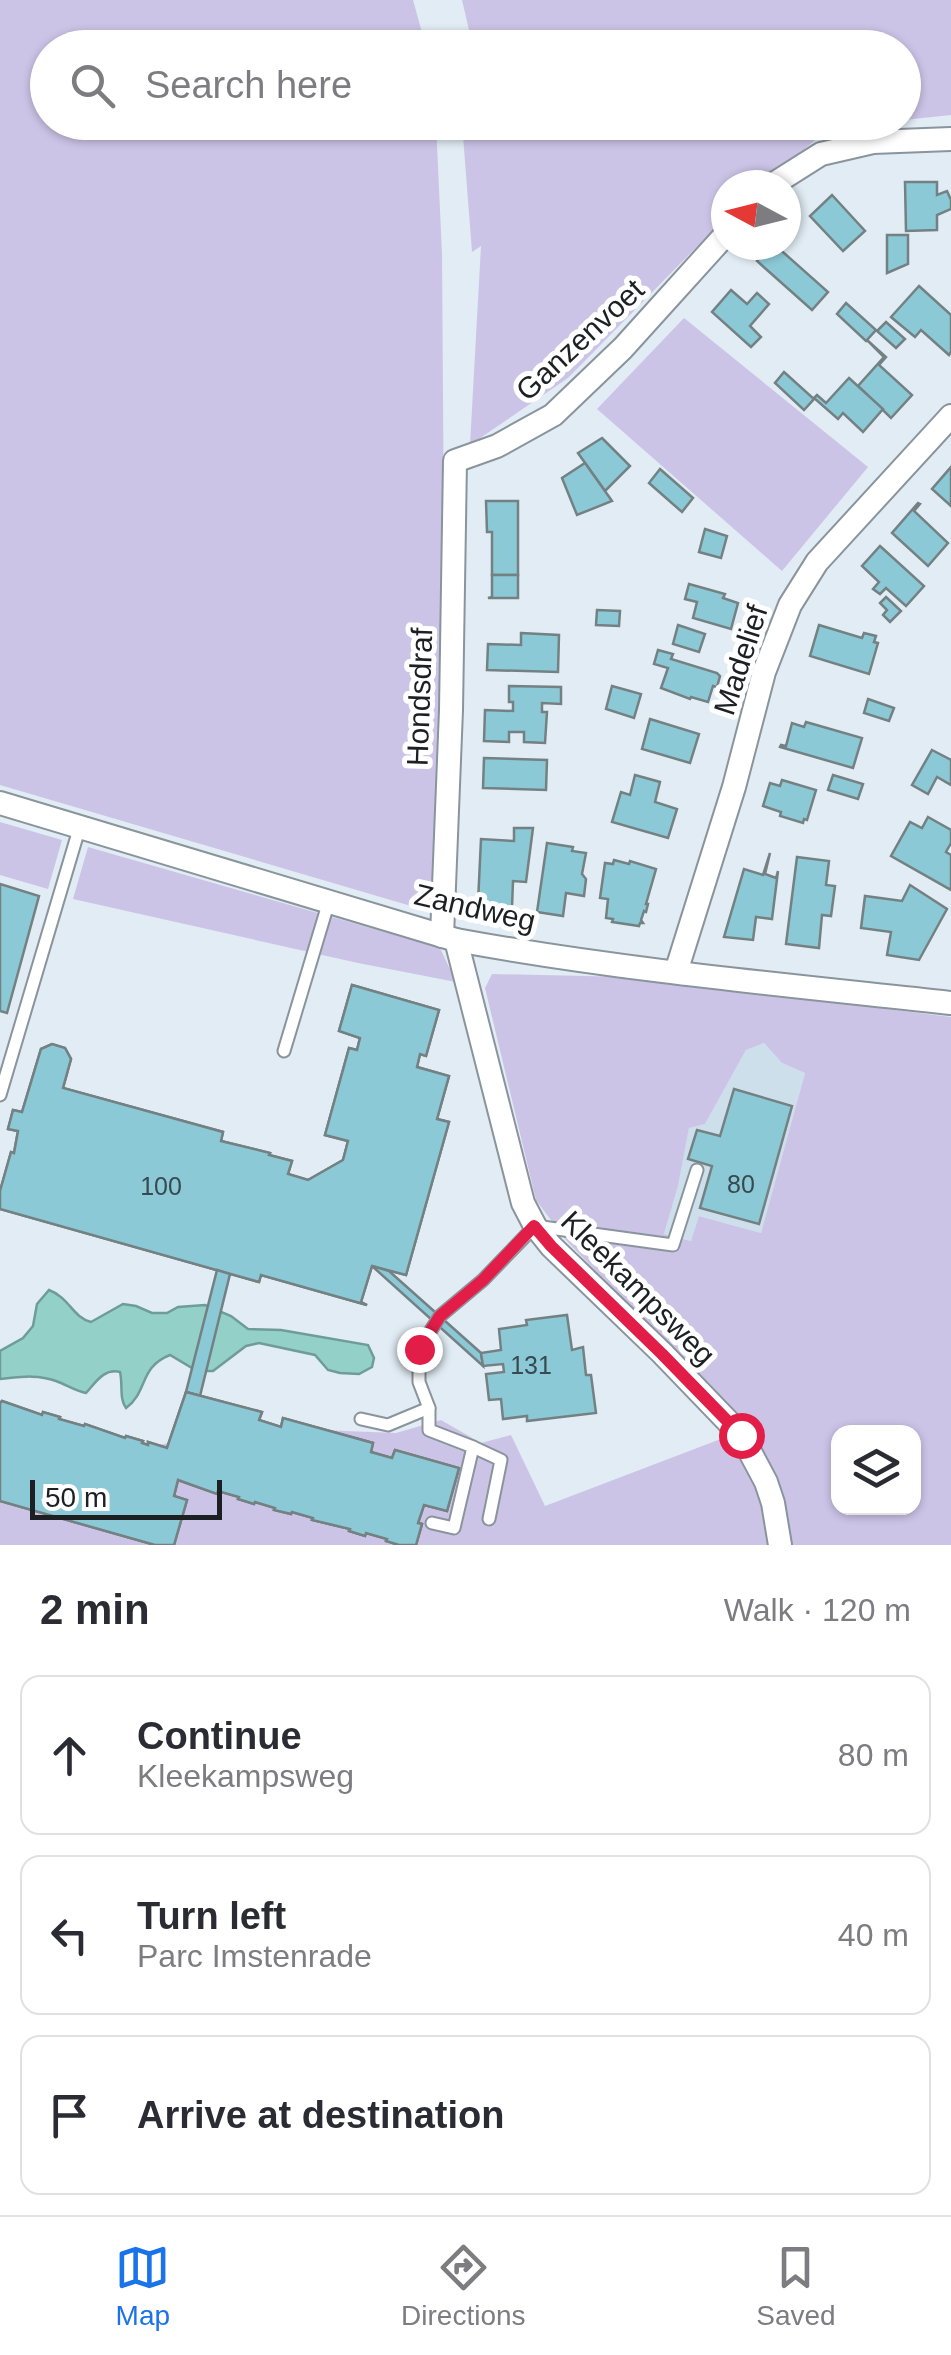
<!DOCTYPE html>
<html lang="en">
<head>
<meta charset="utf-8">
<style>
  body { margin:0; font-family:Arial,sans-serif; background:#f2f2f3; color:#2b2b33 }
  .controls { position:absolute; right:30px; bottom:30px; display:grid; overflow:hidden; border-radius:20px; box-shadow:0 2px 8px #0004 }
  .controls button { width:90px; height:90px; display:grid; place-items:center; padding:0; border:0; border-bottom:2px solid #e1e1e2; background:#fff; color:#2b2b33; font:50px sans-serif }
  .compass { position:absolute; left:711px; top:170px; width:90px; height:90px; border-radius:50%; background:#fff; box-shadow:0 2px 8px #0004; rotate:277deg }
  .scale { position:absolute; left:30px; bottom:25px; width:192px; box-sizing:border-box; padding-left:10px; border:5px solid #1c2023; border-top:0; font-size:28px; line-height:35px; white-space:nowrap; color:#1c2023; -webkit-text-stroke:8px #fff; paint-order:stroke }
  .stop { position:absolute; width:30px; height:30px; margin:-22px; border:8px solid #e11d48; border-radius:50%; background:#fff }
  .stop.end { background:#e11d48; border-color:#fff; box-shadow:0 2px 10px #0008 }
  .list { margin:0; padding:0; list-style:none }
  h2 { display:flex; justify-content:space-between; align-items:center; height:130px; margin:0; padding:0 40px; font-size:42px }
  h2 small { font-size:32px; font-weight:400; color:#7c7c81 }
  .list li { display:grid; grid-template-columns:65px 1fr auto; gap:30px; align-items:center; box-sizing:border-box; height:160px; margin:0 20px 20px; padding:0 20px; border:2px solid #e1e1e2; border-radius:20px }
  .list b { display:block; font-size:38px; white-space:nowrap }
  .list p { margin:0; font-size:32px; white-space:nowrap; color:#7c7c81 }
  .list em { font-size:32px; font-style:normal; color:#7c7c81 }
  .icon { flex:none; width:55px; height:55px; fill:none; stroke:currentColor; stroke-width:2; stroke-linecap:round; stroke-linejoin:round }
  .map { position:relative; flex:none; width:951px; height:1545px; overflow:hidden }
  .search { position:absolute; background:#fff; box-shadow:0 2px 8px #0004; left:30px; right:30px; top:30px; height:110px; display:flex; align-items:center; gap:25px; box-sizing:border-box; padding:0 35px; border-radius:55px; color:#7c7c81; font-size:38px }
  .sheet { height:670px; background:#fff }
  nav { display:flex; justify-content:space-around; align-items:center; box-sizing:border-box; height:140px; border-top:2px solid #e1e1e2; background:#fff; font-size:28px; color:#7c7c81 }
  nav a { display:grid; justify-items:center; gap:5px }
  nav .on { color:#1a73e8 }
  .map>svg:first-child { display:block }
  .built { fill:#cedfec }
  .green { fill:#ccc4e7; fill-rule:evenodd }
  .water { fill:#93d1c8; stroke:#6f9c96; stroke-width:2.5 }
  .building { fill:#8cc9d6; stroke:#748183; stroke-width:2.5 }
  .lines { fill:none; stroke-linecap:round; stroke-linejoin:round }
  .service-casing { stroke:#8a949c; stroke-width:15 }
  .minor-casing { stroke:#8a949c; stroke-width:26 }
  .service { stroke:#fff; stroke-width:11 }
  .minor { stroke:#fff; stroke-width:22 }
  .route { stroke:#e11d48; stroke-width:12 }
  .labels { text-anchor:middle; stroke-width:10; stroke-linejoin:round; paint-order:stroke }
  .number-label { font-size:25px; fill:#384a50 }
  .street-label { font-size:30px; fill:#1c2023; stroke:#fff }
</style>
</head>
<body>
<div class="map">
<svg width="951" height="1545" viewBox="0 0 951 1545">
  <rect width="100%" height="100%" fill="#e1ecf4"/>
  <!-- built -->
  <path class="built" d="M764,1043l18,20 23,10 -44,160 -61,-17 -9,25 -27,-7 14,-48 11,-59 16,-3 41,-74z"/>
  <!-- green -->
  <g class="green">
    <path d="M0,0h413l13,47 -378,1v74l388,1 6,131 3,424 -11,227 -6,6 -428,-126z"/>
    <path d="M462,0h489v115l-47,5v-72l-431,-1z"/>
    <path d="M462,123h414l-46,4 -67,58h-37v32l-158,161 -98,67 11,-199 -9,6z"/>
    <path d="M684,318l184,149 -86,104 -185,-162z"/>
    <path d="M0,822l62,18 -14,49 -48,-14z"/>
    <path d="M88,847l352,101 16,34 -98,-19 -285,-64z"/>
    <path d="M492,974l138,3 321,40v528h-951v-118l149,20 34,-7 113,-11 100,4 45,-13 40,23 30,-8 34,71 202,-77 -182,-190 -29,-39 -51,-212zM764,1043l18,20 23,10 -44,160 -62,-17 -8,25 -27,-7 14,-48 11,-58 16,-4 41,-74zM838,1432h76v76h-76z"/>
  </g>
  <!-- water -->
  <path class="water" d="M49,1290c21,8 23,27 42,32l32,-18 13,2 16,7h15l11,-6 27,-2 26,11 17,13 33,1 87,15 6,13 -2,9 -13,7 -19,-1 -12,-3 -13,-15 -56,-12 -13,3 -33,25h-16l-27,-16c-31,12 -22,37 -44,53 -7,-9 -3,-24 -6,-36 -16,-4 -24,10 -34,21 -11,-2 -19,-8 -30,-12 -19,-7 -36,-4 -56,-2v-28l23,-13 10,-12 4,-22z"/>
  <!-- building -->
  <g class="building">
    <path d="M905,182h32v13l10,-4 4,9v9l-14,6v15l-31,1z"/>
    <path d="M832,195l33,36 -22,20 -33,-35z"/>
    <path d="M887,235h21v29l-21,9z"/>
    <path d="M771,245h4l53,47 -16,18 -55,-49z"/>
    <path d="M919,286l32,29v37l-2,3 -28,-25 -6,7 -24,-20z"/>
    <path d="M731,290l16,14 10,-11 12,11 -19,22 11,11 -10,10 -39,-35z"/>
    <path d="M846,303l30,27 -10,11 -29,-27z"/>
    <path d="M886,322l19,17 -9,9 -19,-17z"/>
    <path d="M867,340l19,17 -7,8 33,30 -21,23 -33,-32 26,-29z"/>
    <path d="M784,372l30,27 -10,11 -29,-27z"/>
    <path d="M849,378l34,31 -20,23 -20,-19 -5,6 -24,-21 3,-3 9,8z"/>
    <path d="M602,438l28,28 -25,25 -27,-38z"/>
    <path d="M585,463l27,38 -35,14 -15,-37z"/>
    <path d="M951,467v39l-19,-17z"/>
    <path d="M660,469l33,29 -11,14 -33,-29z"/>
    <path d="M486,501h32v74h-26v-43h-5z"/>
    <path d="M918,503l2,1 -6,7 34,32 -20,23 -36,-33z"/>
    <path d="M705,529l22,7 -6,22 -22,-6z"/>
    <path d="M880,546l44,40 -18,20 -20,-18 -6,6 -7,-5 6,-7 -17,-16z"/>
    <path d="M492,575h26v23h-30l4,-1z"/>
    <path d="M689,584l36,10 -2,4 15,5 -7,26 -38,-11 4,-16 -12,-3z"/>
    <path d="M886,597l15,14 -11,11 -7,-7 4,-5 -7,-7z"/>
    <path d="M597,610l23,1 -1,15 -23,-1z"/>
    <path d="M678,625l27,9 -6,18 -26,-8z"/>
    <path d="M819,625l43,13 2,-5 12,3 -2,6 4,1 -9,31 -59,-18z"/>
    <path d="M521,633l38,2 -1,37 -71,-2 1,-26 33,1z"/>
    <path d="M658,650l15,4 -2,5 46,14 3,3 -3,11 -4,-1 -5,16 -17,-5 -1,2 -29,-11 7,-20 -14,-4z"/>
    <path d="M509,686l52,1v17l-19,-1v9h5l-2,31 -21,-1v-10h-15v10l-25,-1 1,-31 28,1v-9h-4z"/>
    <path d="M612,686l29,8 -7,24 -28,-9z"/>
    <path d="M868,699l26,9 -5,13 -25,-8z"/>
    <path d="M650,719l49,15 -9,29 -48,-14z"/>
    <path d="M806,722l56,16 -9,30 -73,-21 1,-2 5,1 6,-23 12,4z"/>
    <path d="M932,750l19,10v25l-14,-8 -9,17 -16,-9z"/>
    <path d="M484,758l63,2 -1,30 -63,-2z"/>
    <path d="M635,775l25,7 -5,20 22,7 -9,29 -56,-16 9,-30 9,3z"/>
    <path d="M833,775l30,9 -5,15 -30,-9z"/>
    <path d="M782,780l34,10 -9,30 -3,-1 -1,4 -23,-7 1,-4 -18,-6 7,-23 10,3z"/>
    <path d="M928,817l23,13v13l-5,9 5,3v35l-60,-34 19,-34 12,6z"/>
    <path d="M514,828h19l-7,54 -13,-1 -1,27 -34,-5 3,-64 33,2z"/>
    <path d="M547,843l26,4 -1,4 14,2 -4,21 4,5 -2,17 -18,-3 -3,23 -26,-4z"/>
    <path d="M770,853l-5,21 11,4 2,-7 -6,48 -16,-2 -3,23 -29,-3 20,-68 19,6z"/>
    <path d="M797,857l32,4 -3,24 9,1 -4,30 -9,-1 -3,33 -33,-4z"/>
    <path d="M614,860l15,4 1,-3 26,8 -10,35h2l-2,8 -2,-1 -3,9 2,3h-3l-1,3 -27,-4 1,-3 -7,-1 2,-19 -8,-1 5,-35 8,1z"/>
    <path d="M0,884l39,12 -32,117 -7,-2z"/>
    <path d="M910,885l37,24 -28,51 -32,-5 4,-23 -30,-4 4,-32 37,5z"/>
    <path d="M352,985l87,25 -13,46 -6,-2 -3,13 32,9 -12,43 12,3 -43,153 -34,-9 -11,36 6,3 -106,-30 -2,7 -259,-73v-18l11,-39 3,1 4,-22 -10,-2 5,-19 9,2 19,-63 11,-5 13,4 6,11 -8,29 160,44 -2,9 49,12 -1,2 23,6 -4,13 20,6 35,-20 5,-19 -23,-6 24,-87 8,2 3,-12 -21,-7z"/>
    <path d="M352,985l87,25 -13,46 -6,-2 -3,13 32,9 -12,43 12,3 -43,153 -34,-9 -11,36 6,3 -106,-30 -2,7 -259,-73v-18l11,-39 3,1 4,-22 -10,-2 5,-19 9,2 19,-63 11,-5 13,4 6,11 -8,29 160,44 -2,9 49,12 -1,2 23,6 -4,13 20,6 35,-20 5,-19 -23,-6 24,-87 8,2 3,-12 -21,-7z"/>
    <path d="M734,1089l58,17 -33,118 -59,-16 12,-42 -24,-7 9,-29 23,6z"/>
    <path d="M372,1266l17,5 92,82 2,13z"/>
    <path d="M217,1270l13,4 -30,122 -14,-4z"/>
    <path d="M567,1315l5,35 11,-3 3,28h5l5,38 -69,8v-5l-24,3 -2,-20 -12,1 -3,-26 18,-2 -1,-8 -20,2 -2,-13 20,-3 -2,-21 28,-4 -1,-5z"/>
    <path d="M186,1392l76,20 -3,8 22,7 2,-9 90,25 -2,9 21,6 3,-8 64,18 -12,43 -23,-6 -6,18 4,1 -6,21h-17l-13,-4 1,-2 -21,-6 -1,3 -16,-5 1,-2 -38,-9 1,-2 -21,-6 -1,2 -17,-4 1,-2 -20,-6 -1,2 -16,-5 1,-2 -21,-6 -1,3 -39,-14 -4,16 13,4 -13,45h-19l-155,-44v-98l2,-2 40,14 1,-3 17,5 -1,2 25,7 1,-2 40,14 1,-2 17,5 -1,2 6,2v-3l19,6z"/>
    <path d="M186,1392l76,20 -3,8 22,7 2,-9 90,25 -2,9 21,6 3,-8 64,18 -12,43 -23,-6 -6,18 4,1 -6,21h-17l-13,-4 1,-2 -21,-6 -1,3 -16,-5 1,-2 -38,-9 1,-2 -21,-6 -1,2 -17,-4 1,-2 -20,-6 -1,2 -16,-5 1,-2 -21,-6 -1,3 -39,-14 -4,16 13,4 -13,45h-19l-155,-44v-98l2,-2 40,14 1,-3 17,5 -1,2 25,7 1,-2 40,14 1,-2 17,5 -1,2 6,2v-3l19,6z"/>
  </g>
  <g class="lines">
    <!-- service casing -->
    <g class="service-casing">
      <g id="service">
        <path d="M284,1051l45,-150"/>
        <path d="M0,1095l80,-269"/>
        <path d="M429,1408v22l44,17 -19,81 -22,-5"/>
        <path d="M361,1419l27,6 41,-17 -10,-26v-33l21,-33 43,-36 52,-54 138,19 24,-75"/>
        <path d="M473,1447l28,13 -12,59"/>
      </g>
    </g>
    <!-- minor casing -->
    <g class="minor-casing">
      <g id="minor">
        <path d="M772,185l49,-31 52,-12 78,-3"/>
        <path d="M0,803l456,137c164,30 330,45 495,63"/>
        <path d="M442,936l9,-226 4,-249 42,-15 56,-31 70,-67 103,-114"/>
        <path d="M456,940l67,263 12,23 16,20 111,107 79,82 25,47 7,21 7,42"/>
        <path d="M676,972l58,-185 30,-115 26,-67 27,-43 134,-146"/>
      </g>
    </g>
    <!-- service -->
    <use href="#service" class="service"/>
    <!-- minor -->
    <use href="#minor" class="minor"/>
  </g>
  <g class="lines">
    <!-- route -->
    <path class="route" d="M419,1349l21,-33 43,-36 51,-54 17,20 111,108 79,81"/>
  </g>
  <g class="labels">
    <!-- number labels -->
    <g class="number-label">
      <text x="741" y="1193">80</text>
      <text x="161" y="1195">100</text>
      <text x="531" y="1374">131</text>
    </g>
    <!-- street labels -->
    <g class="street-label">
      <text transform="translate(580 340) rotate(-43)" y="10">Ganzenvoet</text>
      <text transform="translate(741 660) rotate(-72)" y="10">Madelief</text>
      <text transform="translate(420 697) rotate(-88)" y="10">Hondsdraf</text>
      <text transform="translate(475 908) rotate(13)" y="10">Zandweg</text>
      <text transform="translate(638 1288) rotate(45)" y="10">Kleekampsweg</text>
    </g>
  </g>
</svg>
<div class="controls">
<button><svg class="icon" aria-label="layers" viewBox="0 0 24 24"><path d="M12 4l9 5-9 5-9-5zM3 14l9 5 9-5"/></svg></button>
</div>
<svg class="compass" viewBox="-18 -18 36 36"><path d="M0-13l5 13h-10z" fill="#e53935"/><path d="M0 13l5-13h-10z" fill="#7c7c81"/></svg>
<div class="scale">50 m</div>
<div class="stop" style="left:741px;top:1435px"></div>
<div class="stop end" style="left:419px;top:1349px"></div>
<div class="search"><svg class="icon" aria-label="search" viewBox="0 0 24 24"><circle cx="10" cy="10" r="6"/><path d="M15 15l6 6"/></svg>Search here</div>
</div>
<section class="sheet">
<h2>2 min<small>Walk · 120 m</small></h2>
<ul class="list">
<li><svg class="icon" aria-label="ahead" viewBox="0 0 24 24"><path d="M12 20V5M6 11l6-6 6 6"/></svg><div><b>Continue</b><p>Kleekampsweg</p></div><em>80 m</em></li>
<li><svg class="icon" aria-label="left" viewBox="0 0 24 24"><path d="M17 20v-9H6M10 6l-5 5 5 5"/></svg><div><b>Turn left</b><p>Parc Imstenrade</p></div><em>40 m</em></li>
<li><svg class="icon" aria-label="arrive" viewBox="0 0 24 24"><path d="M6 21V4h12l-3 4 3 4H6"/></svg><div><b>Arrive at destination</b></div></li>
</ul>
</section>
<nav>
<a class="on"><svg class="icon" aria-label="map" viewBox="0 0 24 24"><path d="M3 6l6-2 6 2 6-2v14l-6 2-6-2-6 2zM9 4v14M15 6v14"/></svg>Map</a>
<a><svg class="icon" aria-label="directions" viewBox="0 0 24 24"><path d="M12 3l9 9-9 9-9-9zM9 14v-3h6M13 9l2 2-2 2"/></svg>Directions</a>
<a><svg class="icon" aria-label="saved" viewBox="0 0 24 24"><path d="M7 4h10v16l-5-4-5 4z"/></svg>Saved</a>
</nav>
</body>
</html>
